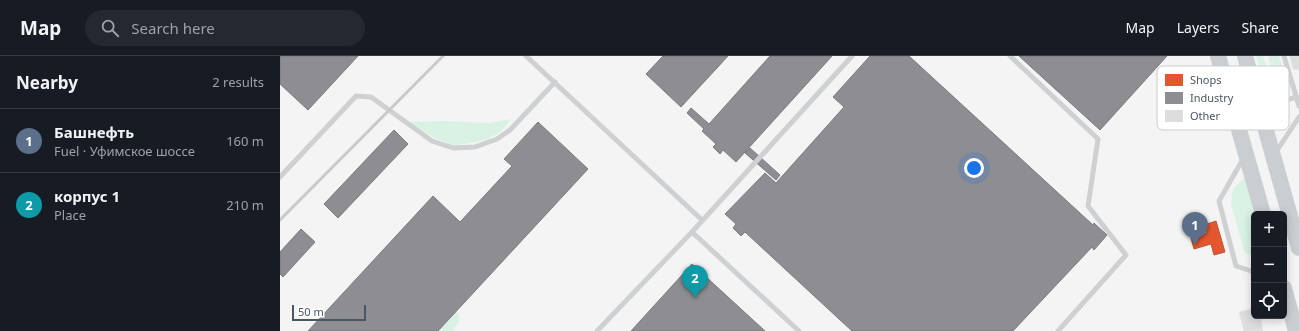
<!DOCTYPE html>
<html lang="en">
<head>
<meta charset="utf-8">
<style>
  body { margin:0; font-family:"Noto Sans",sans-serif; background:#242831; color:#f1f3f6 }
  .controls { position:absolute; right:12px; bottom:12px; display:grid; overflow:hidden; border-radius:6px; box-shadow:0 2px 10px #0003 }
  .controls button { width:36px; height:36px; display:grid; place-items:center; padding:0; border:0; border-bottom:1px solid #363941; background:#171b24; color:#f1f3f6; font:20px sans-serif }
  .scale { position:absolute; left:12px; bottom:10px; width:74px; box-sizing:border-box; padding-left:4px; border:2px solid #4a5661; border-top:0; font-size:11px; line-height:14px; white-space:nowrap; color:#4a5661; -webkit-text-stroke:3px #fff; paint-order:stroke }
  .you { position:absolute; left:694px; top:112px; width:14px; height:14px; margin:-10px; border:3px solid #fff; border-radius:50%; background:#1a73e8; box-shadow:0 0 0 6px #1a73e833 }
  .badge { display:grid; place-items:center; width:26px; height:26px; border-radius:50%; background:#2563eb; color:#fff; font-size:13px; font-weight:700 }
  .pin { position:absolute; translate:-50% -33px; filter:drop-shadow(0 1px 2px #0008) }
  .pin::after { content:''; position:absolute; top:21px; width:14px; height:12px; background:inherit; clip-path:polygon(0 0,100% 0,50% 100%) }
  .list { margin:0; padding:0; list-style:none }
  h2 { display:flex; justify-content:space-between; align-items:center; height:52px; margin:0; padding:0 16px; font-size:17px }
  h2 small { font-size:13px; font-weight:400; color:#9ea1a6 }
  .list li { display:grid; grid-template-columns:26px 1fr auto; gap:12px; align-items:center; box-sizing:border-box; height:64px; padding:0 16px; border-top:1px solid #363941 }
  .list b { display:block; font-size:15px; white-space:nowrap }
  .list p { margin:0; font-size:13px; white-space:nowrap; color:#9ea1a6 }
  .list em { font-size:13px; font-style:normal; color:#9ea1a6 }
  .icon { flex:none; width:22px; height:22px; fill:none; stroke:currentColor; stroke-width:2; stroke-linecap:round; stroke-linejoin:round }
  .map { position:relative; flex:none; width:1019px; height:275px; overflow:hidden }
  header { display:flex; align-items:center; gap:24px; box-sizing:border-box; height:56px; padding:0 20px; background:#171b24; border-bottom:1px solid #363941 }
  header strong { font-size:19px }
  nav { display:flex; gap:22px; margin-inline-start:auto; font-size:14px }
  .search { width:280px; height:36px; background:#242831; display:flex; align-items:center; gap:10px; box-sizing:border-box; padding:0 14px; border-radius:22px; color:#9ea1a6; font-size:15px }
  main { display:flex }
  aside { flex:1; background:#171b24 }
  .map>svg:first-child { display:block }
  .green { fill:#d9f2e3 }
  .shops { fill:#e4572e; stroke:#b6573d }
  .industry { fill:#8d8d92; stroke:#797c83 }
  .building { fill:#ddddde; stroke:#e5e6e7 }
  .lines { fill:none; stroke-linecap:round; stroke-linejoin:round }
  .service { stroke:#ced0d2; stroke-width:5 }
  .primary { stroke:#caced1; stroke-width:16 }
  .rail { stroke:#c9cacc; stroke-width:3 }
  .key { fill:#fff; stroke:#c9ccd0; stroke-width:1 }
  .key-label { font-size:11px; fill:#4a5661 }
</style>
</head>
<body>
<header>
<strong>Map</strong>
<div class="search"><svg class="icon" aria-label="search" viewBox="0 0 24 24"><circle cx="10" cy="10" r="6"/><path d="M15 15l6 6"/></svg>Search here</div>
<nav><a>Map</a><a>Layers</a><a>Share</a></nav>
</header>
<main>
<aside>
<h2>Nearby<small>2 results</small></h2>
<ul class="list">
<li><span class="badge" style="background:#5c6f8a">1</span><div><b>Башнефть</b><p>Fuel · Уфимское шоссе</p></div><em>160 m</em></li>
<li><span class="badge" style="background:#0f9aa8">2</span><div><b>корпус 1</b><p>Place</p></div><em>210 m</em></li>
</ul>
</aside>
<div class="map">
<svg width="1019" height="275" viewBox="0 0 1019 275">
  <rect width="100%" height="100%" fill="#f4f4f4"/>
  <!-- green -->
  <g class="green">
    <path d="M976,0h7l13,44 -8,-6z"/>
    <path d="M988,0h11c3,11 17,37 2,43z"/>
    <path d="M232,63l-12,13 -14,8 -34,6 -19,-9 -25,-15 36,-1 45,2z"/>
    <path d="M965,122l10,36 -1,43 -10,-6 -13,-47 2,-15z"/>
    <path d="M176,256l3,4v6l-6,9h-14z"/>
  </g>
  <!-- shops -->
  <path class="shops" d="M936,165l9,31 -11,3 -3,-11 -17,5 -3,-11 16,-5 -3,-8z"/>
  <!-- industry -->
  <g class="industry">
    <path d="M0,0h78l-50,54 -28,-26z"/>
    <path d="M383,0h65l-47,51 -35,-33z"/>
    <path d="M490,0h62l-96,106 -13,-12 -3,4 -7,-7 3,-3 -14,-13 2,-2 -17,-16 4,-5 18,16z"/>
    <path d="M590,0h39l184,169 1,-2 13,12 -13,15 -2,-3 -79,84h-161l-107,-99 -4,4 -8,-8 3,-4 -11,-10 40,-41 11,10 68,-76 -11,-10z"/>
    <path d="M739,0h148l-67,74z"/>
    <path d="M258,66l50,47 -150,162h-130l125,-135 27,26 52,-56 -8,-7z"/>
    <path d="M114,74l14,14 -70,74 -14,-14z"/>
    <path d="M470,92l30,27 -4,5 -31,-27z"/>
    <path d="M21,173l14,13 -32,35 -3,-3v-22z"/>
    <path d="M412,208l73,67h-134z"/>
  </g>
  <!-- building -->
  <g class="building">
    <path d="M1010,0h9v14l-6,-1z"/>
    <path d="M974,252v8h6l3,15h-19l-5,-19z"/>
  </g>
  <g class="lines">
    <!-- service -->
    <g class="service">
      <path d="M246,0l176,164"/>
      <path d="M730,0l88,83 -10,67 38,49 -68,76"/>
      <path d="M1004,0l15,50"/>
      <path d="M981,51l36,-10"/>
      <path d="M996,96l23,-35"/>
      <path d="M963,103l-24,42 17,65 18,6"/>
      <path d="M0,121l76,-81 15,1 61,44 21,7 22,-1 22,-8 13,-9 45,-48"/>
      <path d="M412,176l107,99"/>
      <path d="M317,275l95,-99 160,-176"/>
    </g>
    <!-- primary -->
    <g class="primary">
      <path d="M938,0l45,158"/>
      <path d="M965,0l54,192"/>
      <path d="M1004,232l12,43"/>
    </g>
    <!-- rail -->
    <path class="rail" d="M0,164l163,-164"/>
  </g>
  <!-- legend -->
  <rect x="877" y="10" width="132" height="64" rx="6" class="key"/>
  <rect x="885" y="18" width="18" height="12" fill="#e4572e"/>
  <rect x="885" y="36" width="18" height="12" fill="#8d8d92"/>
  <rect x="885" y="54" width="18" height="12" fill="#ddddde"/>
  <g class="key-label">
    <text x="910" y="28">Shops</text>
    <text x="910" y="46">Industry</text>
    <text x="910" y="64">Other</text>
  </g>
</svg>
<div class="controls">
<button>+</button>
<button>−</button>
<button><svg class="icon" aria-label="locate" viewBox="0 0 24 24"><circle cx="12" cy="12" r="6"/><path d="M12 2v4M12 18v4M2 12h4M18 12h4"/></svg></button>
</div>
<div class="scale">50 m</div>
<div class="you"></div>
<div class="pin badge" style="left:915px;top:189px;background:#5c6f8a">1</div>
<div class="pin badge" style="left:415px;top:242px;background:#0f9aa8">2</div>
</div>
</main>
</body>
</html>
